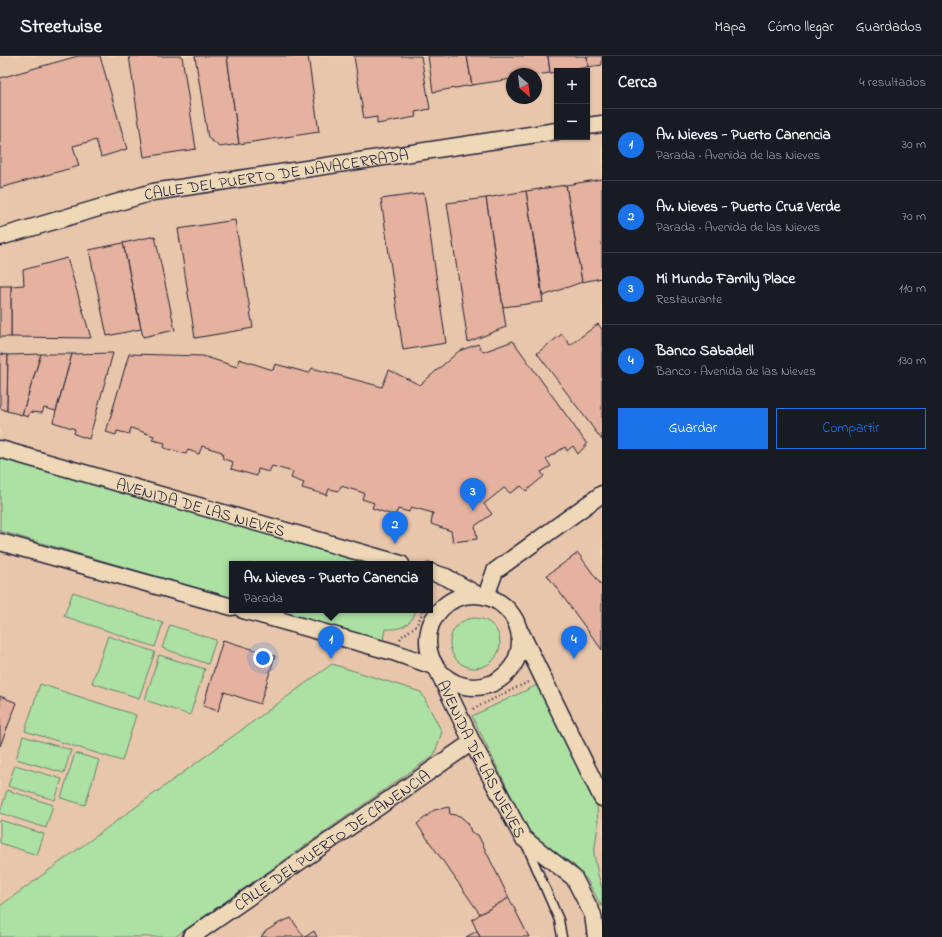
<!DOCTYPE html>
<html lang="es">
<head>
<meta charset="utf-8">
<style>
  body { margin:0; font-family:"Indie Flower",sans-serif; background:#242831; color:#f1f3f6 }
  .controls { position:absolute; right:12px; top:12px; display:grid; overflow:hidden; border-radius:0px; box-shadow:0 1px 3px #0004 }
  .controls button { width:36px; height:36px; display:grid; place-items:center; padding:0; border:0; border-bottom:1px solid #363941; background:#171b24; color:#f1f3f6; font:20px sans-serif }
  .compass { position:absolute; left:506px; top:12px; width:36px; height:36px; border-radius:50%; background:#171b24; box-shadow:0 1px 3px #0004; rotate:152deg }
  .you { position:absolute; left:263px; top:602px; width:14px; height:14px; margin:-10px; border:3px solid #fff; border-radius:50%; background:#1a73e8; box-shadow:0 0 0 6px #1a73e833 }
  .badge { display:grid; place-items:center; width:26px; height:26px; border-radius:50%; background:#1a73e8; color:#fff; font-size:13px; font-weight:700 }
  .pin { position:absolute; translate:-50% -33px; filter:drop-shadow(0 1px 2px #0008) }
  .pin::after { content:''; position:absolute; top:21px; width:14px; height:12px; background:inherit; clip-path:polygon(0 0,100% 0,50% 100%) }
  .popup { position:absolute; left:229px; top:505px; width:204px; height:52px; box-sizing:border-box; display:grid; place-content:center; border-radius:0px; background:#171b24; filter:drop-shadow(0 1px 3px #0005); font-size:13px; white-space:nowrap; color:#9ea1a6 }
  .popup b { font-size:15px; color:#f1f3f6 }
  .popup::after { content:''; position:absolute; left:50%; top:100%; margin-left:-8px; border:8px solid transparent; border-top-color:#171b24 }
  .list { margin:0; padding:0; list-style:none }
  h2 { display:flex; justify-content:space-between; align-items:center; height:52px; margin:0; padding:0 16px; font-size:17px }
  h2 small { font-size:13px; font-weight:400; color:#9ea1a6 }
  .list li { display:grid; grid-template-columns:26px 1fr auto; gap:12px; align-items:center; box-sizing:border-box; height:72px; padding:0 16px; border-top:1px solid #363941 }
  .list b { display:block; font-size:15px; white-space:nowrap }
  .list p { margin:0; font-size:13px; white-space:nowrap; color:#9ea1a6 }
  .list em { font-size:13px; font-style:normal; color:#9ea1a6 }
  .actions { display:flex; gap:8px; padding:12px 16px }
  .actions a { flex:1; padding:9px 0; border:1px solid #1a73e8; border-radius:0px; text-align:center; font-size:14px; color:#1a73e8 }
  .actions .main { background:#1a73e8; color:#fff }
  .map { position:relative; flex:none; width:602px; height:881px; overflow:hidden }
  header { display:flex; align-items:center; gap:24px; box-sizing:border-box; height:56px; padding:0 20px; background:#171b24; border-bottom:1px solid #363941 }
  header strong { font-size:19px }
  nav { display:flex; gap:22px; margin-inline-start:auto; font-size:14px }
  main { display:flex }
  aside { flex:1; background:#171b24 }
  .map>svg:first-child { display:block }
  .built { fill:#e8c6ab; fill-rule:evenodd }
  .green { fill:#ace1a3; stroke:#67826f }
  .building { fill:#e4b29e; stroke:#22223b }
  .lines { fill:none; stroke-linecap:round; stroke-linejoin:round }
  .lane-casing { stroke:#22223b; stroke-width:11 }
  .street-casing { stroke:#22223b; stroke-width:19 }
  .path { stroke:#22223b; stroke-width:2.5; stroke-dasharray:1 3; stroke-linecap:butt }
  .lane { stroke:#eed8b7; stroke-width:8 }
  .street { stroke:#eed8b7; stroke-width:16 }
  .labels { text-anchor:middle; stroke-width:3.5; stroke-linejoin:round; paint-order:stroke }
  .street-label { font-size:16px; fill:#22223b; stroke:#eed8b7 }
</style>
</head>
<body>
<header>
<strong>Streetwise</strong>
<nav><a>Mapa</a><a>Cómo llegar</a><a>Guardados</a></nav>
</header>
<main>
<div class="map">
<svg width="602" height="881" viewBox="0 0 602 881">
  <rect width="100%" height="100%" fill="#efd3b4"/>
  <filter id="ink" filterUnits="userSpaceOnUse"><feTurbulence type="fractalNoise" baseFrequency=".025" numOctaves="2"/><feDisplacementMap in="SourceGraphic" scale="8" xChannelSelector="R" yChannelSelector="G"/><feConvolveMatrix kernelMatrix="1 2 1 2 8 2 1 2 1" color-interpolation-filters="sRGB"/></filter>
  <g filter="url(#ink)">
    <!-- built -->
    <path class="built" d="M0,0h602v881h-602zM557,15h30v66h-30zM512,18h24v24h-24zM232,508h198v46h-198z"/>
    <!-- green -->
    <g class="green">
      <path d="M0,401l376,107h-144v34l-232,-67z"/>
      <path d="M73,536l90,31 -8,24 -91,-31z"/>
      <path d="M276,554h140c-5,16 -16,20 -31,19l-2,12z"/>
      <circle cx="475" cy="587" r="25"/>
      <path d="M170,569l46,15 -8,24 -46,-16z"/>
      <path d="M108,580l47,16 -16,46 -47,-15z"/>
      <path d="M159,599l46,14 -15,46 -45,-15z"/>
      <path d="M332,608l89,28 21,40 -8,23 -259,182h-175v-31z"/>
      <path d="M40,628l96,31 -14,46 -97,-30z"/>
      <path d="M537,629l60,121 1,19 -4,29 4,21 4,13v19l-15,-27 -14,-16 -27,-17 -18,-17 -56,-114z"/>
      <path d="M23,680l48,14 -7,23 -48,-14z"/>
      <path d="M75,697l24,7 -14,45 -24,-7z"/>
      <path d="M15,709l47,14 -7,21 -47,-14z"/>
      <path d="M7,734l46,15 -7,23 -46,-15z"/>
      <path d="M0,764l44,14 -7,21 -37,-12z"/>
    </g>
    <!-- building -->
    <g class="building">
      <path d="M78,0h22l27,93 -26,8 -5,-17 -23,6 6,20 -79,22v-110z"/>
      <path d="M129,0h53l14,93 -52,8z"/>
      <path d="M195,0h32l12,88 -19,3 -12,-9z"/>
      <path d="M227,0h81l11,76 -80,12z"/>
      <path d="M354,0h67l9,53 -15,3 1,5 -39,7v-7l-13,2z"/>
      <path d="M428,0h39l5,29 -39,7z"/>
      <path d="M467,0h81l2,17 -14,2v-1h-24v5l-40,6z"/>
      <path d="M548,0h39l1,11 -38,6z"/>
      <path d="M587,0h15v9l-14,2z"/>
      <path d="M602,123v99l-20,4 -16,-97z"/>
      <path d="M566,129l16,97 -39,14 -17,-105z"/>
      <path d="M526,135l17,111 -40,5 -17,-109z"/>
      <path d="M424,137l22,150 -43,7 -22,-151z"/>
      <path d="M486,142l20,129 -38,15 -21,-139z"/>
      <path d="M235,164l18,108 -58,10 -17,-109z"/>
      <path d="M155,180l20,94 -32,7 -20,-94z"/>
      <path d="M123,187l18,86 -34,7 -18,-86z"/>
      <path d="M67,202l24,80 -80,-1v-51l13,-1 -1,-15z"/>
      <rect x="0" y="230" width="11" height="51"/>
      <path d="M598,268l4,5v111l-65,-87 25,-19 8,11z"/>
      <path d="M513,285l74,103 -9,10 -5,-8 -6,5 -2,-4 -19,12 5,7 -10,6 3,4 -18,15 -5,-5 -11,7 -6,-5 -20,16 8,10 -17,12 2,13 -24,3 -2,-11 -20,-7 2,-11 -22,-6 -2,5 -11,-3 -3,7 -23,-8 2,-5 -12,-4 2,-6 -23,-7 -2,5 -10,-2 -2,6 -25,-7 2,-5 -13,-5 2,-6 -21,-6 -3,6 -11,-3 -1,7 -26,-7 2,-7 -10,-3 -1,-7 -20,-6 -3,8 -11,-4 -2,4 -22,-6 1,-5 -13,-3 2,-4 -23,-8 -2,6 -12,-3 -1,4 -10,-3 23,-78 74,2 34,11 2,-8 34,11 2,-6 34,9 3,-5 70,19 7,-17 31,15 39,-34 19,-7 5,8z"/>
      <path d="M113,297l-24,86 -15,-5 1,-5 -22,-7 19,-68z"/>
      <path d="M0,298l8,1 -1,56 -7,-3z"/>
      <path d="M41,298l-19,61 -15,-4 1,-56z"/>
      <path d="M41,298h31l-16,57 -12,-3 -2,5 -12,-1 -2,5 -6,-2z"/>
      <path d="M578,497l24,33v64l-55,-75z"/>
      <path d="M223,584l52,16 -15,48 -36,-12 -6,19 -15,-5z"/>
      <path d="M0,640l17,7 -17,43z"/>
      <path d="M449,751l1,7 10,2 8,7 3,9 7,3 31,63 -29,16 -63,-90 17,-14z"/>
      <path d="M509,842l20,39h-49l-8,-17 8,-6z"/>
      <path d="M291,862l13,19h-43l5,-6 13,-8z"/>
      <path d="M314,875l3,6h-12z"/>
      <path d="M477,875l3,6h-14z"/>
    </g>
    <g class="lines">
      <!-- lane casing -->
      <g class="lane-casing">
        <path id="lane" d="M526,788l33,76 3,17"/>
      </g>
      <!-- street casing -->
      <g class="street-casing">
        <g id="street">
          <path d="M587,70l15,-2"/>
          <path id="s1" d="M0,181l153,-45 404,-61"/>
          <path id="s2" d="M0,393l401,115"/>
          <path d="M0,486l232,65"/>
          <path d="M430,516l16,5 30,17"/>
          <circle cx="474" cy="585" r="46"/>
          <path d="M486,540l9,-25 107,-77"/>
          <path d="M243,554l150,42 43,15"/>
          <path d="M521,577l21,43 60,122"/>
          <path id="s3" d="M438,615l34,71 51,96 51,40 19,37 3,22"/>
          <path id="s4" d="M191,881l281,-195"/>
        </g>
      </g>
      <!-- path -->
      <g class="path">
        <path d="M400,583l2,-3 14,-10 6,-12v-4"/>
        <path d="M473,653l55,-27"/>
      </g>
      <!-- lane -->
      <use href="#lane" class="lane"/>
      <!-- street -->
      <use href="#street" class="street"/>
    </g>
  </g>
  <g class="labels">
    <!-- street labels -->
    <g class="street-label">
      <text dy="6" stroke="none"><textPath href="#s1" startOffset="284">CALLE DEL PUERTO DE NAVACERRADA</textPath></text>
      <text dy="6" stroke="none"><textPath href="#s2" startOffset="209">AVENIDA DE LAS NIEVES</textPath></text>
      <text dy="6" stroke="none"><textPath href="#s3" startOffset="98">AVENIDA DE LAS NIEVES</textPath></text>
      <text dy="6" stroke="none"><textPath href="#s4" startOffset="171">CALLE DEL PUERTO DE CANENCIA</textPath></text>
    </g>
  </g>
</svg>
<div class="controls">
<button>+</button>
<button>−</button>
</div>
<svg class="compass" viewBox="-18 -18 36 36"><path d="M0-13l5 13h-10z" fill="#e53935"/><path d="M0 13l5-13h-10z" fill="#9ea1a6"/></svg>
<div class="you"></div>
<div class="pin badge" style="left:331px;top:603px">1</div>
<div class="popup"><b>Av. Nieves - Puerto Canencia</b>Parada</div>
<div class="pin badge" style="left:395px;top:488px">2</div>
<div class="pin badge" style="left:473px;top:455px">3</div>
<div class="pin badge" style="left:574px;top:603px">4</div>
</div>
<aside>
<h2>Cerca<small>4 resultados</small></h2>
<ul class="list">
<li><span class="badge">1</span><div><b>Av. Nieves - Puerto Canencia</b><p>Parada · Avenida de las Nieves</p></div><em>30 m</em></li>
<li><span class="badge">2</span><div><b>Av. Nieves - Puerto Cruz Verde</b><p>Parada · Avenida de las Nieves</p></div><em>70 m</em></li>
<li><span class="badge">3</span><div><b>Mi Mundo Family Place</b><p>Restaurante</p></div><em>110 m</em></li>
<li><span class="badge">4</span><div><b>Banco Sabadell</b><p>Banco · Avenida de las Nieves</p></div><em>130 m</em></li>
</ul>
<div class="actions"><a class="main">Guardar</a><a>Compartir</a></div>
</aside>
</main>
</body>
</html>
